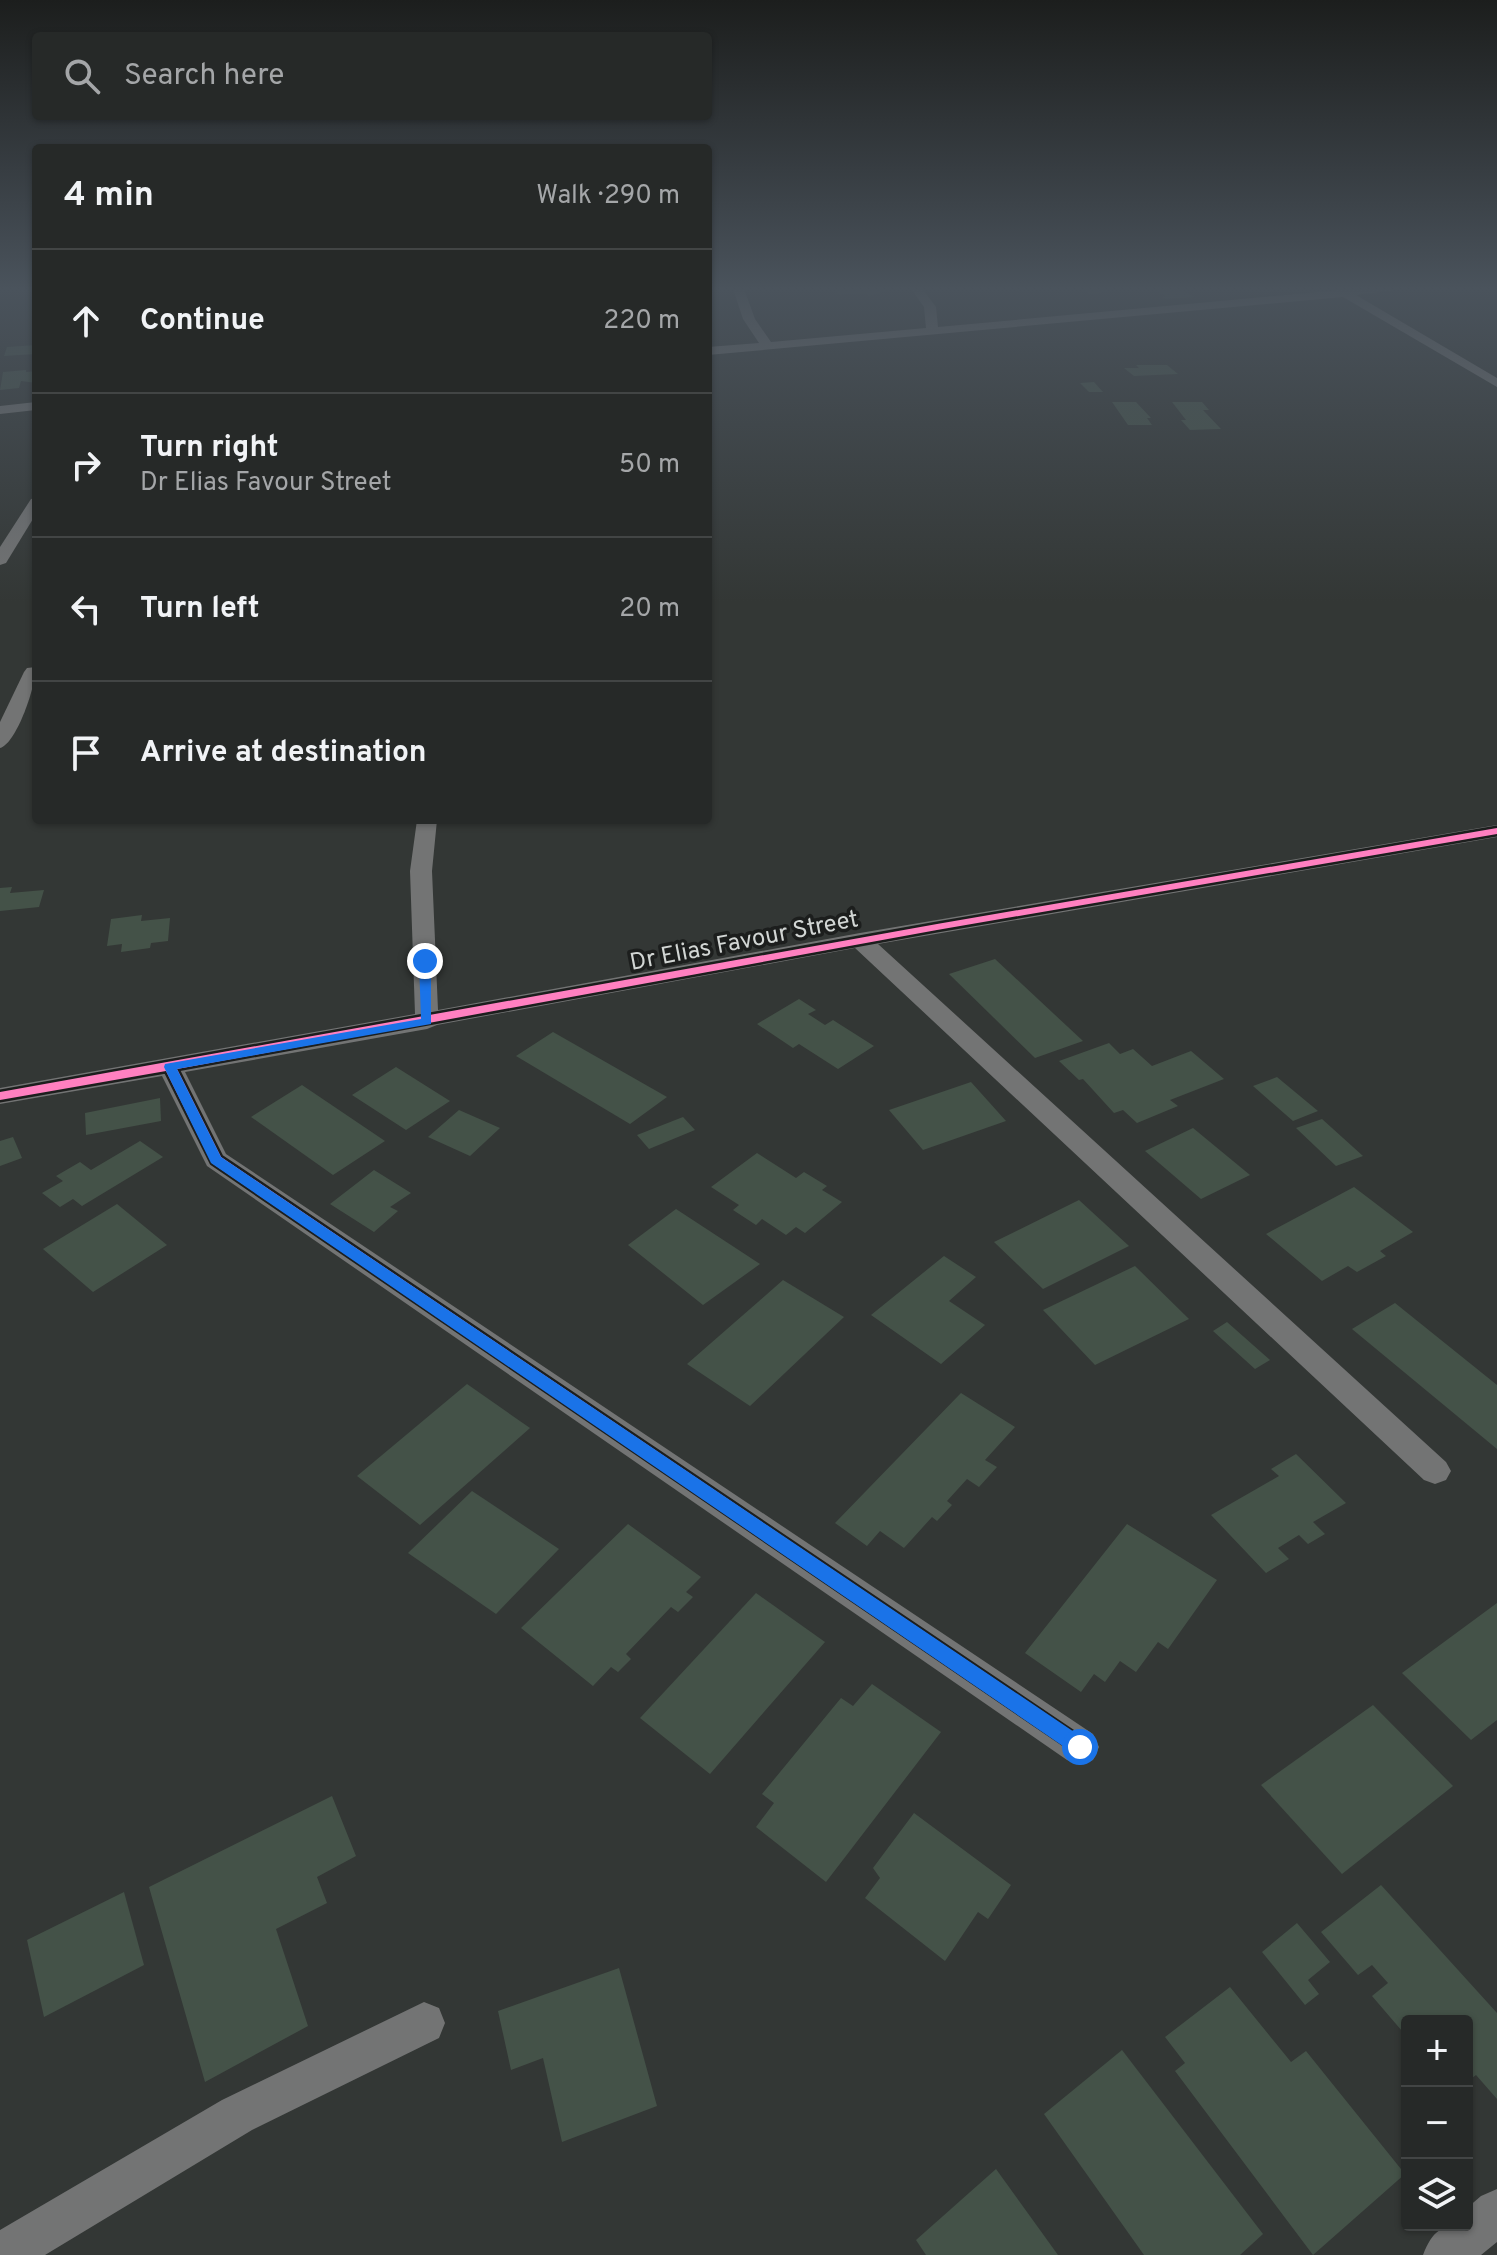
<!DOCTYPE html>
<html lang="en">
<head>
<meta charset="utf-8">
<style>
  body { margin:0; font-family:Overpass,sans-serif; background:#323534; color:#f1f3f6 }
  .controls { position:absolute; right:24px; bottom:24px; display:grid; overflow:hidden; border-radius:8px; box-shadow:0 2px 6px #0004 }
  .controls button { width:72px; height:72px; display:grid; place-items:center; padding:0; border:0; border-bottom:2px solid #424545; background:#262928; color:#f1f3f6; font:40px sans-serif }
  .stop { position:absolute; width:24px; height:24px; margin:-18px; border:6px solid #1a73e8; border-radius:50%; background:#fff }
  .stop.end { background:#1a73e8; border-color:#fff; box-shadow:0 2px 8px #0008 }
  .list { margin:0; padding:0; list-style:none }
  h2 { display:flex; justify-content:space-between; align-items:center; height:104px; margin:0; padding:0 32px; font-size:34px }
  h2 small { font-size:26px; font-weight:400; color:#a4a6a8 }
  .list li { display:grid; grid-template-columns:52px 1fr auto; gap:24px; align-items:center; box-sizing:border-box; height:144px; padding:0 32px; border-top:2px solid #424545 }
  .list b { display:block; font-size:30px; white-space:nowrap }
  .list p { margin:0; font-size:26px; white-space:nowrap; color:#a4a6a8 }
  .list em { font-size:26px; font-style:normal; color:#a4a6a8 }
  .icon { flex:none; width:44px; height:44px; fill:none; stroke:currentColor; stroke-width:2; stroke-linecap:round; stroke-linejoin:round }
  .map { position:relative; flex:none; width:1497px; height:2255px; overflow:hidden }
  .search { position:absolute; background:#262928; box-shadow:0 2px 6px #0004; left:32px; top:32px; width:680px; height:88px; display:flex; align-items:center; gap:20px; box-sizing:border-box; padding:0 28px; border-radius:8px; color:#a4a6a8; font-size:30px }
  .panel { position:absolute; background:#262928; box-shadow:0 2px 6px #0004; left:32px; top:144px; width:680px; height:680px; border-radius:8px }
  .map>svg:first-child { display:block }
  .building { fill:#445248 }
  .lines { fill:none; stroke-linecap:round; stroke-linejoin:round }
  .minor { fill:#737474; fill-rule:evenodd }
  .cycleway-casing { stroke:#1c1e1d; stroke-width:5 }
  .cycleway { fill:#ff80c0; fill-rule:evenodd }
  .route { fill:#1a73e8 }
  .labels { text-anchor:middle; stroke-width:7; stroke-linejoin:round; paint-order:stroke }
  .street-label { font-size:24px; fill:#d2d6d4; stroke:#1c1e1d }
</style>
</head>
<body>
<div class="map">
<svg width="1497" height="2255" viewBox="0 0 1497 2255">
  <rect width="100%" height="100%" fill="#333735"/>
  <!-- building -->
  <g class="building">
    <path d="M887,286l4,4 -22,6 -4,-3 -26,2 -6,-6z"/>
    <path d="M1111,286l-8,3 5,3 -18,2 -11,-6z"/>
    <path d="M1152,286h24l18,11 -28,2 -4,-2 4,-1 -14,-6h5z"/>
    <path d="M36,345v9l-32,2 3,-9z"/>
    <path d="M1136,365h31l11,9 -44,2 -10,-8h15z"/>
    <path d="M26,370v2l10,-1v12l-15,-2 -2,7 -19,2 3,-18z"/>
    <path d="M1094,382l9,10h-14l-9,-9z"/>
    <path d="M1112,402h24l15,16h-4l5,7h-24z"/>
    <path d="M1172,402h30l7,8h-6l18,19 -31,1 -9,-10h5z"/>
    <path d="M12,887l-2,6 34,-3 -5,17 -39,4v-23z"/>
    <path d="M142,915l-1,6 29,-3 -2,23 -17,2 -1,5 -29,4 1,-8 -15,2 4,-27z"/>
    <path d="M995,959l88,82 -48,17 -86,-84z"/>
    <path d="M799,999l17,11 -8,4 17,11 8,-5 41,26 -36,23 -39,-25 -6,4 -36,-24z"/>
    <path d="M553,1032l114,65 -37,27 -114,-68z"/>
    <path d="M1109,1043l11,11 13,-5 19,17 39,-15 33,28 -54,21 8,6 -41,17 -14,-13 -9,3 -31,-34 -4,1 -20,-19z"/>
    <path d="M396,1067l54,34 -44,29 -54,-35z"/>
    <path d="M1277,1077l41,34 -25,10 -40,-35z"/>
    <path d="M971,1082l35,39 -83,29 -34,-40z"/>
    <path d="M302,1085l83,56 -52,34 -82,-58z"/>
    <path d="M160,1098l1,23 -75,14 -1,-22z"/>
    <path d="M459,1110l41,18 -30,28 -42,-19z"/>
    <path d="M683,1117l12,13 -46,19 -12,-14z"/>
    <path d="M1322,1119l41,37 -27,10 -40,-38z"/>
    <path d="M1193,1128l57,47 -49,24 -56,-48z"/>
    <path d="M13,1137l9,21 -22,8v-25z"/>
    <path d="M140,1141l23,16 -81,49 -9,-7 -13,8 -18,-14 21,-12 -7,-5 24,-14 11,8z"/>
    <path d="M757,1153l39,25 8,-6 23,14 -5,4 20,12 -37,31 -9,-6 -10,8 -24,-16 -6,6 -23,-15 6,-5 -28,-18z"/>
    <path d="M374,1170l37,23 -21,14 8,4 -24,21 -44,-28z"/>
    <path d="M1354,1187l59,45 -33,19 6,5 -29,16 -9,-6 -26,15 -56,-47z"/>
    <path d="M1079,1200l50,46 -86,43 -49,-47z"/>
    <path d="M117,1204l50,41 -74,47 -50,-43z"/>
    <path d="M676,1209l84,55 -57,41 -75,-60z"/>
    <path d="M944,1256l32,21 -27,24 36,24 -44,39 -70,-49z"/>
    <path d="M1135,1266l54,53 -94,46 -52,-55z"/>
    <path d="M783,1280l61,37 -94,89 -63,-42z"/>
    <path d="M1395,1303l102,82v64l-145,-120z"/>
    <path d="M1227,1322l43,38 -15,9 -42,-38z"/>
    <path d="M467,1384l63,44 -110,97 -63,-49z"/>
    <path d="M961,1393l54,34 -30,33 12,7 -18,20 -12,-8 -20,22 5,4 -15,16 -5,-4 -28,31 -24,-17 -13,15 -32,-23z"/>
    <path d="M1296,1454l50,49 -33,19 12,12 -17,10 -9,-9 -21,13 11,11 -23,14 -55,-58 68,-39 -8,-7z"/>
    <path d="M472,1491l87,58 -63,65 -88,-61z"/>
    <path d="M628,1524l73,53 -15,15 7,5 -15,15 -7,-5 -45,47 5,5 -13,13 -7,-5 -18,19 -72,-58z"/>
    <path d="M1127,1524l90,56 -49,69 -10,-7 -22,30 -16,-11 -15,21 -11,-8 -13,18 -56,-39z"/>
    <path d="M756,1593l69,49 -115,132 -70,-56z"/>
    <path d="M1497,1603v117l-26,20 -69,-67z"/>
    <path d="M872,1684l69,48 -115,150 -70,-55 18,-24 -12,-9 79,-96 12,8z"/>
    <path d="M1373,1705l80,81 -111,88 -81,-89z"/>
    <path d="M332,1796l24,60 -39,21 10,26 -51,26 32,97 -103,56 -56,-195z"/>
    <path d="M914,1813l97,72 -23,34 -10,-7 -33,49 -80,-63 15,-20 -7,-10z"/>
    <path d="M1381,1885l116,128v86l-21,-24 -9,7v-61h-60v6l-5,4 -30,-35 16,-13 -16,-18 -14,10 -37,-43z"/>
    <path d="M124,1892l20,73 -100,52 -17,-77z"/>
    <path d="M1297,1923l33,39 -22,18 11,14 -14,11 -43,-53z"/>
    <path d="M619,1968l38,138 -95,36 -19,-84 -32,12 -13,-59z"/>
    <path d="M1230,1987l61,75 15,-11 99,123 -92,81 -138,-184 10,-8 -20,-26z"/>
    <path d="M1122,2050l141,184 -23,21h-96l-100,-141z"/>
    <path d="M996,2169l62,86h-132l-10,-15z"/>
  </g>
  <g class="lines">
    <!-- minor -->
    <g class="minor">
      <path d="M732,286h11l12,33 16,23 155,-14 -2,-21 -15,-21h11l16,21 2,20 445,-41h45l-72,9 141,83v9l-154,-90 -635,58v-8l51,-4 -16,-24z"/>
      <path d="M36,402v8l-36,4v-8z"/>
      <path d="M36,498v16l-30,49 -6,2v-18l31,-48z"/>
      <path d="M36,667c0,18 -19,76 -36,81v-26l24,-50 3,-4z"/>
      <path d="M417,820h20l-5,51 6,139 422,-77 637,-108v12l-619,107 568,518 5,9 -5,9 -11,4 -11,-4 -569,-532 -418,77 -10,4 -242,43 41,82 867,580 6,13 -6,13 -13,5 -13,-5 -860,-594 -45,-90 -162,28v-16l415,-74 -5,-143z"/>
      <path d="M424,2002l15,6 6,15 -6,15 -187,92 -207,125h-45v-25l222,-130z"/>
      <path d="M1497,2189v53l-16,13h-58c10,-25 18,-30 44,-30v-17l14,-12z"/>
    </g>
    <!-- cycleway casing -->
    <g class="cycleway-casing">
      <path id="cycleway" d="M1497,828v6l-560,96 -760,139 44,88 865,584 3,6 -3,6 -6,2 -868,-592 -46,-92 -166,29v-8l937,-168z"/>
    </g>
    <!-- cycleway -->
    <use href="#cycleway" class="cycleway"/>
  </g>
  <!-- sky -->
  <linearGradient id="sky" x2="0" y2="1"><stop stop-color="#1c1e1d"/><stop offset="0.48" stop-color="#4a535c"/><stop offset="1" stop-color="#4a535c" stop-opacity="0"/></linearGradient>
  <rect width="1497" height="602" fill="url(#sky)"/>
  <!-- route -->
  <path class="route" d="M425,958l6,3v63l-254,45 44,88 865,583 3,7 -3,6 -6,2 -7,-2 -862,-590 -47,-96 1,-3 256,-45 -2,-58z"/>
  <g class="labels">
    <!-- street labels -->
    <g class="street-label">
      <text transform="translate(744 940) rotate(-11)" y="8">Dr Elias Favour Street</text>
    </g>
  </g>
</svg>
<div class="controls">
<button>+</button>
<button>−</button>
<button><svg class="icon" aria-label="layers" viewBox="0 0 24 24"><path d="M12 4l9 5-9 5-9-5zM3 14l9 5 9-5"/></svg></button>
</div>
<div class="stop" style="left:1080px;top:1747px"></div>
<div class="stop end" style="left:425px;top:961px"></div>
<div class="search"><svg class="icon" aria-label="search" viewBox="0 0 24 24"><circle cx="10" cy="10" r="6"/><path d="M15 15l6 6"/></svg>Search here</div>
<section class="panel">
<h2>4 min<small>Walk · 290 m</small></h2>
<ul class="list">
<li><svg class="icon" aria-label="ahead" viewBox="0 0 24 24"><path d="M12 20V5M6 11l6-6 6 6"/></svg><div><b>Continue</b></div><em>220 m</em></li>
<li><svg class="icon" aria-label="right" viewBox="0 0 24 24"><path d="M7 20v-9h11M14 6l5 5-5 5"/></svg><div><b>Turn right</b><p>Dr Elias Favour Street</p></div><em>50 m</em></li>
<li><svg class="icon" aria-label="left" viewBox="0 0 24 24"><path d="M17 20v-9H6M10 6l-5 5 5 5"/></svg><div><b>Turn left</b></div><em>20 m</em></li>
<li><svg class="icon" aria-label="arrive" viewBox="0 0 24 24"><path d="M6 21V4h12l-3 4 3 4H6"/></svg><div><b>Arrive at destination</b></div></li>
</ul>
</section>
</div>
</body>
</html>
